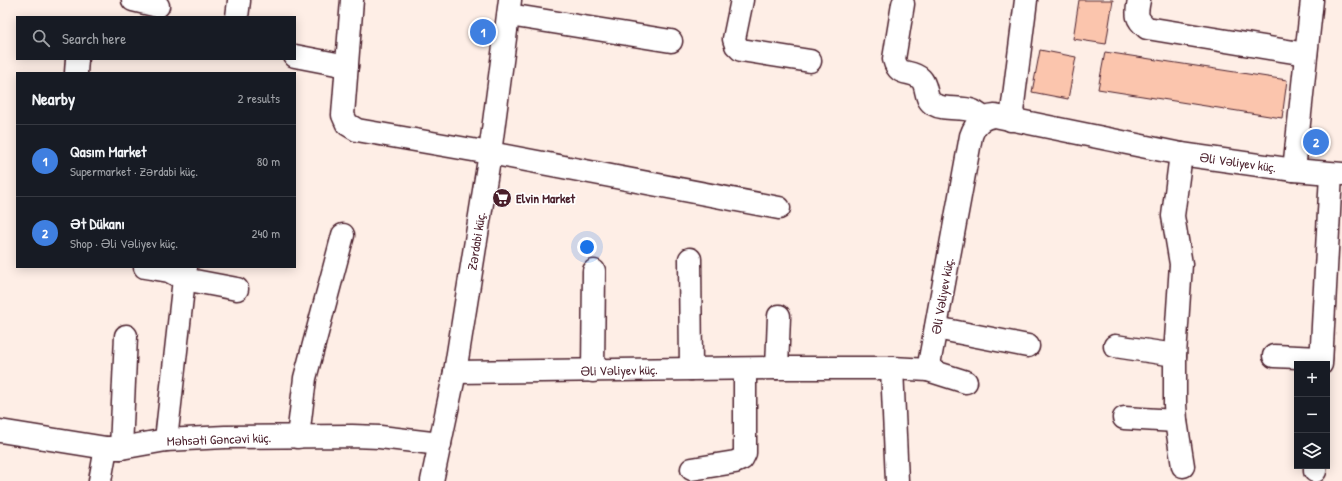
<!DOCTYPE html>
<html lang="en">
<head>
<meta charset="utf-8">
<style>
  body { margin:0; font-family:"Patrick Hand",sans-serif; background:#242831; color:#f1f3f6 }
  .controls { position:absolute; right:12px; bottom:12px; display:grid; overflow:hidden; border-radius:0px; box-shadow:0 2px 10px #0003 }
  .controls button { width:36px; height:36px; display:grid; place-items:center; padding:0; border:0; border-bottom:1px solid #363941; background:#171b24; color:#f1f3f6; font:20px sans-serif }
  .you { position:absolute; left:587px; top:247px; width:14px; height:14px; margin:-10px; border:3px solid #fff; border-radius:50%; background:#1a73e8; box-shadow:0 0 0 6px #1a73e833 }
  .badge { display:grid; place-items:center; width:26px; height:26px; border-radius:50%; background:#a6949b; color:#fff; font-size:13px; font-weight:700 }
  .pin { position:absolute; translate:-50% -50%; border:2px solid #fff; box-shadow:0 1px 4px #0006 }
  .list { margin:0; padding:0; list-style:none }
  h2 { display:flex; justify-content:space-between; align-items:center; height:52px; margin:0; padding:0 16px; font-size:17px }
  h2 small { font-size:13px; font-weight:400; color:#9ea1a6 }
  .list li { display:grid; grid-template-columns:26px 1fr auto; gap:12px; align-items:center; box-sizing:border-box; height:72px; padding:0 16px; border-top:1px solid #363941 }
  .list b { display:block; font-size:15px; white-space:nowrap }
  .list p { margin:0; font-size:13px; white-space:nowrap; color:#9ea1a6 }
  .list em { font-size:13px; font-style:normal; color:#9ea1a6 }
  .icon { flex:none; width:22px; height:22px; fill:none; stroke:currentColor; stroke-width:2; stroke-linecap:round; stroke-linejoin:round }
  .map { position:relative; flex:none; width:1342px; height:481px; overflow:hidden }
  .search { position:absolute; background:#171b24; box-shadow:0 2px 10px #0003; left:16px; top:16px; width:280px; height:44px; display:flex; align-items:center; gap:10px; box-sizing:border-box; padding:0 14px; border-radius:0px; color:#9ea1a6; font-size:15px }
  .panel { position:absolute; background:#171b24; box-shadow:0 2px 10px #0003; left:16px; top:72px; width:280px; height:196px; border-radius:0px }
  .map>svg:first-child { display:block }
  .building { fill:#fbc5ad; stroke:#4a1f2b }
  .lines { fill:none; stroke-linecap:round; stroke-linejoin:round }
  .minor-casing { stroke:#4a1f2b; stroke-width:25 }
  .minor { stroke:#fff; stroke-width:22 }
  .labels { text-anchor:middle; stroke-width:3.5; stroke-linejoin:round; paint-order:stroke }
  .street-label { font-size:13px; fill:#4a1f2b; stroke:#fff }
  .poi-label { font-size:13px; font-weight:bold; fill:#4a1f2b; stroke:#fff; text-anchor:start }
</style>
</head>
<body>
<div class="map">
<svg width="1342" height="481" viewBox="0 0 1342 481">
  <rect width="100%" height="100%" fill="#feeee6"/>
  <filter id="ink" filterUnits="userSpaceOnUse"><feTurbulence type="fractalNoise" baseFrequency=".025" numOctaves="2"/><feDisplacementMap in="SourceGraphic" scale="8" xChannelSelector="R" yChannelSelector="G"/><feConvolveMatrix kernelMatrix="1 2 1 2 8 2 1 2 1" color-interpolation-filters="sRGB"/></filter>
  <g filter="url(#ink)">
    <!-- building -->
    <g class="building">
      <path d="M1079,0h34l-7,44 -33,-5z"/>
      <path d="M1040,50l36,7 -8,42 -36,-7z"/>
      <path d="M1105,52l182,28 -5,38 -184,-29z"/>
    </g>
    <g class="lines">
      <!-- minor casing -->
      <g class="minor-casing">
        <g id="minor">
          <path d="M133,0l25,6"/>
          <path d="M352,0l-9,115 4,9 10,6 133,23 289,55"/>
          <path d="M742,0l-8,39 2,6 5,5 69,11"/>
          <path d="M1139,0c-3,15 -3,19 8,28l159,26"/>
          <path d="M903,4l-9,55c5,20 16,9 27,20 7,7 3,19 12,25 12,7 28,2 40,7 4,2 7,5 11,7"/>
          <path d="M509,15l162,26"/>
          <path d="M237,17l2,-16"/>
          <path d="M295,56l52,10"/>
          <path d="M76,73l1,-14"/>
          <path d="M1011,120l15,-120"/>
          <path d="M1181,154l-8,62 8,48 -6,91v49l1,17 7,45"/>
          <path d="M1294,170l18,-170"/>
          <path d="M690,259l1,110"/>
          <path d="M145,267l24,4 15,8 -18,161"/>
          <path d="M186,267l-2,12 53,10"/>
          <path d="M936,328l92,18"/>
          <path d="M1115,346l60,9"/>
          <path d="M1274,356l47,2"/>
          <path d="M1321,364l10,-190"/>
          <path d="M777,368l2,-52"/>
          <path d="M892,368l5,113"/>
          <path d="M928,370l38,12"/>
          <path d="M593,371l1,-100"/>
          <path d="M455,372l322,-4h115l36,2 43,-234c4,-12 11,-19 24,-20l186,38 113,16 48,4"/>
          <path d="M1124,418l52,3"/>
          <path d="M0,431l106,17h15l45,-8 59,-3 127,-1 28,1 60,7"/>
          <path d="M298,437l7,-59 38,-143"/>
          <path d="M121,448l5,-112"/>
          <path d="M692,469l43,-7 7,-3 3,-6v-84"/>
          <path d="M1315,471v-5"/>
          <path d="M100,481l6,-33"/>
          <path d="M432,481l23,-109 35,-219 20,-153"/>
        </g>
      </g>
      <!-- minor -->
      <use href="#minor" class="minor"/>
    </g>
  </g>
  <!-- icons -->
  <defs>
    <g id="supermarket-disc" transform="scale(1)"><circle r="9.5" fill="#4a1f2b" stroke="#fff"/><path d="M-6-5.5h2.5l.6 2H6L4.5 2H-2.5L-4.4-4H-6ZM-1.5 3.2a1.3 1.3 0 1 0 .1 0ZM3 3.2a1.3 1.3 0 1 0 .1 0Z" fill="#fff"/></g>
  </defs>
  <g fill-rule="evenodd">
    <use href="#supermarket-disc" x="502" y="198"/>
  </g>
  <g class="labels">
    <!-- street labels -->
    <g class="street-label">
      <text transform="translate(1238 162) rotate(8)" y="5">Əli Vəliyev küç.</text>
      <text transform="translate(476 241) rotate(-81)" y="5">Zərdabi küç.</text>
      <text transform="translate(942 296) rotate(-80)" y="5">Əli Vəliyev küç.</text>
      <text transform="translate(619 370) rotate(-1)" y="5">Əli Vəliyev küç.</text>
      <text transform="translate(219 439) rotate(-2)" y="5">Məhsəti Gəncəvi küç.</text>
    </g>
    <!-- poi labels -->
    <g class="poi-label">
      <text x="516" y="203">Elvin Market</text>
    </g>
  </g>
</svg>
<div class="controls">
<button>+</button>
<button>−</button>
<button><svg class="icon" aria-label="layers" viewBox="0 0 24 24"><path d="M12 4l9 5-9 5-9-5zM3 14l9 5 9-5"/></svg></button>
</div>
<div class="you"></div>
<div class="pin badge" style="left:483px;top:32px;background:#3f7fe0">1</div>
<div class="pin badge" style="left:1316px;top:142px;background:#3f7fe0">2</div>
<div class="search"><svg class="icon" aria-label="search" viewBox="0 0 24 24"><circle cx="10" cy="10" r="6"/><path d="M15 15l6 6"/></svg>Search here</div>
<section class="panel">
<h2>Nearby<small>2 results</small></h2>
<ul class="list">
<li><span class="badge" style="background:#3f7fe0">1</span><div><b>Qasım Market</b><p>Supermarket · Zərdabi küç.</p></div><em>80 m</em></li>
<li><span class="badge" style="background:#3f7fe0">2</span><div><b>Ət Dükanı</b><p>Shop · Əli Vəliyev küç.</p></div><em>240 m</em></li>
</ul>
</section>
</div>
</body>
</html>
